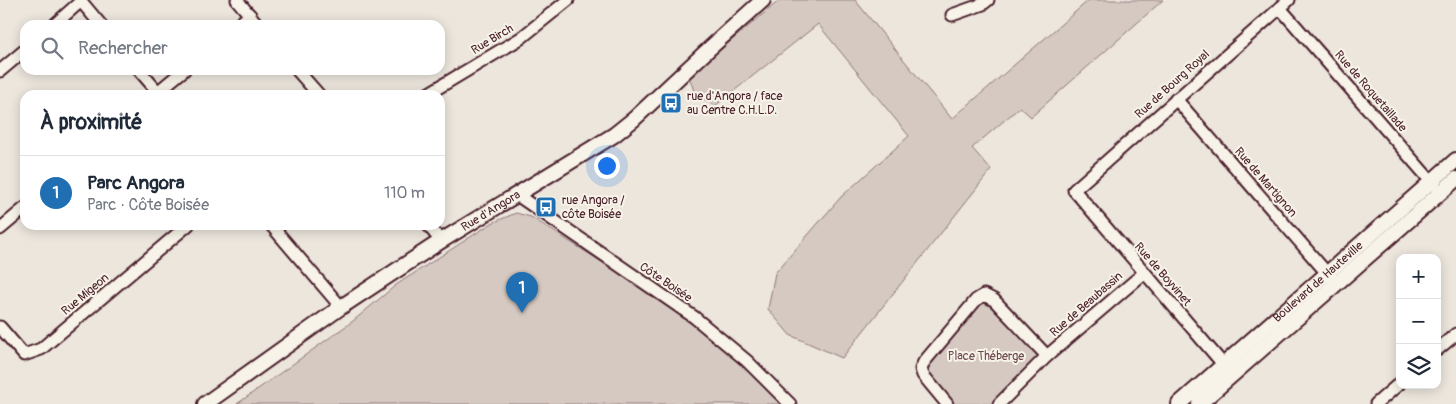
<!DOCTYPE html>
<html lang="fr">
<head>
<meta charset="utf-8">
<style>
  body { margin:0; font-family:Pangolin,sans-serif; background:#f6f6f7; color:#1f2937 }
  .controls { position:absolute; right:15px; bottom:15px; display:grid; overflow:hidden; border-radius:10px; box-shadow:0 2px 12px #0003 }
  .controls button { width:45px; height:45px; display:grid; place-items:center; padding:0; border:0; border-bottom:1px solid #e0e1e3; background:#fff; color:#1f2937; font:25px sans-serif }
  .you { position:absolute; left:606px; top:165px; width:18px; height:18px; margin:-12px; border:4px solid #fff; border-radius:50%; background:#1a73e8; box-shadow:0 0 0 8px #1a73e833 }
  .badge { display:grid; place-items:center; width:32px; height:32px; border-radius:50%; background:#1f6fb2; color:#fff; font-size:16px; font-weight:700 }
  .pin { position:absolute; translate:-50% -41px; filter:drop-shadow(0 1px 2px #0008) }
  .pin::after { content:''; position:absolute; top:26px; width:18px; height:15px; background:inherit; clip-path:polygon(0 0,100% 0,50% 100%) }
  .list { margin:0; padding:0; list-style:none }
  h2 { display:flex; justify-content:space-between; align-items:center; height:65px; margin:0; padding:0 20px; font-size:21px }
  h2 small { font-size:16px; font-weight:400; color:#747a83 }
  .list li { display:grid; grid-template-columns:32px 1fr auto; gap:15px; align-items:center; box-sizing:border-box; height:75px; padding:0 20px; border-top:1px solid #e0e1e3 }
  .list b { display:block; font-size:19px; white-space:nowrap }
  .list p { margin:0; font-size:16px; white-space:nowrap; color:#747a83 }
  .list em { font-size:16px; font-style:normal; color:#747a83 }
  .icon { flex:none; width:28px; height:28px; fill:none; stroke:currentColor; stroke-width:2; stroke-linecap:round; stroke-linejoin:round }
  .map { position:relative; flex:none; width:1456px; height:404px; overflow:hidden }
  .search { position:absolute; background:#fff; box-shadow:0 2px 12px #0003; left:20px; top:20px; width:425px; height:55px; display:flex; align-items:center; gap:12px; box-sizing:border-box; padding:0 18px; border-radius:15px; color:#747a83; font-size:19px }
  .panel { position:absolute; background:#fff; box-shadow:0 2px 12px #0003; left:20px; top:90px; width:425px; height:140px; border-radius:15px }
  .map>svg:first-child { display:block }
  .green { fill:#d5c9c2; stroke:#907476 }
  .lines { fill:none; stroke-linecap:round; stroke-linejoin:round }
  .minor-casing { stroke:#4a1f2b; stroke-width:15 }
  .tertiary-casing { stroke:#4a1f2b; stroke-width:18 }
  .minor { stroke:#f7f3e8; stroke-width:11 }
  .tertiary { stroke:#f7f3e8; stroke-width:14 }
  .labels { text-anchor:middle; stroke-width:4; stroke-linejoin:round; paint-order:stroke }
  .street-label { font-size:12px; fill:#4a1f2b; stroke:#f7f3e8 }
  .poi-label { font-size:12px; fill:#4a1f2b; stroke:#f7f3e8; text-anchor:start }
  .park-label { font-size:12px; fill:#6d4a51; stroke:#f7f3e8 }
</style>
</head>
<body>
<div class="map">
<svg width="1456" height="404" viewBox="0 0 1456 404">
  <rect width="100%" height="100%" fill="#ece6dd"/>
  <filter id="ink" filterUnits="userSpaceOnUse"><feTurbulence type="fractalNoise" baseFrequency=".02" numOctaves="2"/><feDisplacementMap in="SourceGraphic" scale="10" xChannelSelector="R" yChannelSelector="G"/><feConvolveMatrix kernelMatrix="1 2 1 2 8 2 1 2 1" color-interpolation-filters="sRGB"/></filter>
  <g filter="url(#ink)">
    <!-- green -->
    <g class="green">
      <path d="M780,0h75l97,119 137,-119h74l-132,117 -11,-10 -48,41 19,22 -149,188 -52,-23 -22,-26 7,-36 66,-76 68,-61 -91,-112 -103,82 -20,-12 -6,-18z"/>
      <path d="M516,213l15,4 140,89 71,55 41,43h-546l116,-83 43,-36 96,-62z"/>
      <path d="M984,295l63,61 -48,48h-52l-24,-29 1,-13z"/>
    </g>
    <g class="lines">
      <!-- minor casing -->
      <g class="minor-casing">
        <g id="minor">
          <path d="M80,0l21,25"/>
          <path d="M237,0l21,25"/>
          <path d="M1280,8l156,179"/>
          <path d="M952,15l31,-11 5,-4"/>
          <path d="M54,25l27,-24"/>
          <path d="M238,25l12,-10"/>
          <path d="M139,70l19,22"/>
          <path d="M297,70l22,25"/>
          <path d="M0,71l25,-21"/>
          <path d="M154,95l30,-25"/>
          <path d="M426,95l95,-57 47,-38"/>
          <path d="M1176,99l156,180"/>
          <path d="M517,195l177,122 53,44 43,43"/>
          <path d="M271,225l70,82"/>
          <path d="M428,225l13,16"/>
          <path d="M0,229l25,-21"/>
          <path d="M0,327l24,28 17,-6 147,-124"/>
          <path d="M1437,350l19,-16"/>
          <path d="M1228,370l-154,-180 215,-190"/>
          <path d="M947,404l-24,-29 -2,-6 3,-7 52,-62 8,-5 10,5 53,56"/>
          <path d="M999,404l48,-48 97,-83"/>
          <path d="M1376,404l24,-21"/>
        </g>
      </g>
      <!-- tertiary casing -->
      <g class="tertiary-casing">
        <g id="tertiary">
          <path id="s1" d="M205,404l136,-97 100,-66 173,-106 20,-16 76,-71 53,-48"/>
          <path id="s2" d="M1179,404l277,-244"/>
          <path d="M1199,404l257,-225"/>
        </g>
      </g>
      <!-- minor -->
      <use href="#minor" class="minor"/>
      <!-- tertiary -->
      <use href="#tertiary" class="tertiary"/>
    </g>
  </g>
  <!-- icons -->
  <defs>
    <g id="bus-square" transform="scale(1.125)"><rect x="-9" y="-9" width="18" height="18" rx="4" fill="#1f6fb2" stroke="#f7f3e8"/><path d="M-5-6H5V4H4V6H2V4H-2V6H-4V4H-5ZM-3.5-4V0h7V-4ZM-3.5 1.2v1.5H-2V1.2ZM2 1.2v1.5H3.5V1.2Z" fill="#fff"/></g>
  </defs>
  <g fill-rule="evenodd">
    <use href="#bus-square" x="671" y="103"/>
    <use href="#bus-square" x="546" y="207"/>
  </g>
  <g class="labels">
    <!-- street labels -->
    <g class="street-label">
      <text transform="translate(492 39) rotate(-31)" y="4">Rue Birch</text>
      <text transform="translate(1172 84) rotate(-42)" y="4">Rue de Bourg Royal</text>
      <text transform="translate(1371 91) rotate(49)" y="4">Rue de Roquetaillade</text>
      <text transform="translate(1266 182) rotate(49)" y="4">Rue de Martignon</text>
      <text dy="4" stroke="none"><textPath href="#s1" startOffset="345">Rue d'Angora</textPath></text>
      <text transform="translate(1163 274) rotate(49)" y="4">Rue de Boyvinet</text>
      <text transform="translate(666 282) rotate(34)" y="4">Côte Boisée</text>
      <text dy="4" stroke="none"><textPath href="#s2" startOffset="185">Boulevard de Hauteville</textPath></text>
      <text transform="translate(85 294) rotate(-40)" y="4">Rue Migeon</text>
      <text transform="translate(1086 304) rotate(-41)" y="4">Rue de Beaubassin</text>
    </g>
    <!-- poi labels -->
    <g class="poi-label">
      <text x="687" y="100">rue d'Angora / face<tspan x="687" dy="14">au Centre C.H.L.D.</tspan></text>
      <text x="562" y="204">rue Angora /<tspan x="562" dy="14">côte Boisée</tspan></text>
    </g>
    <!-- park labels -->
    <g class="park-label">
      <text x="986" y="360">Place Théberge</text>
    </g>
  </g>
</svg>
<div class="controls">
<button>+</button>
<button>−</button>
<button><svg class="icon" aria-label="layers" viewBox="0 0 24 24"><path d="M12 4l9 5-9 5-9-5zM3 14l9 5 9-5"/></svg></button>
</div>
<div class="you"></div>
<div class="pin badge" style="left:522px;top:313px">1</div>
<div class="search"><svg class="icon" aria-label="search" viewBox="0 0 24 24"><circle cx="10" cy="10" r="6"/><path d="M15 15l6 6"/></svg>Rechercher</div>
<section class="panel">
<h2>À proximité<small></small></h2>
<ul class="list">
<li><span class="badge">1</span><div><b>Parc Angora</b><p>Parc · Côte Boisée</p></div><em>110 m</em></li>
</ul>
</section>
</div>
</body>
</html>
